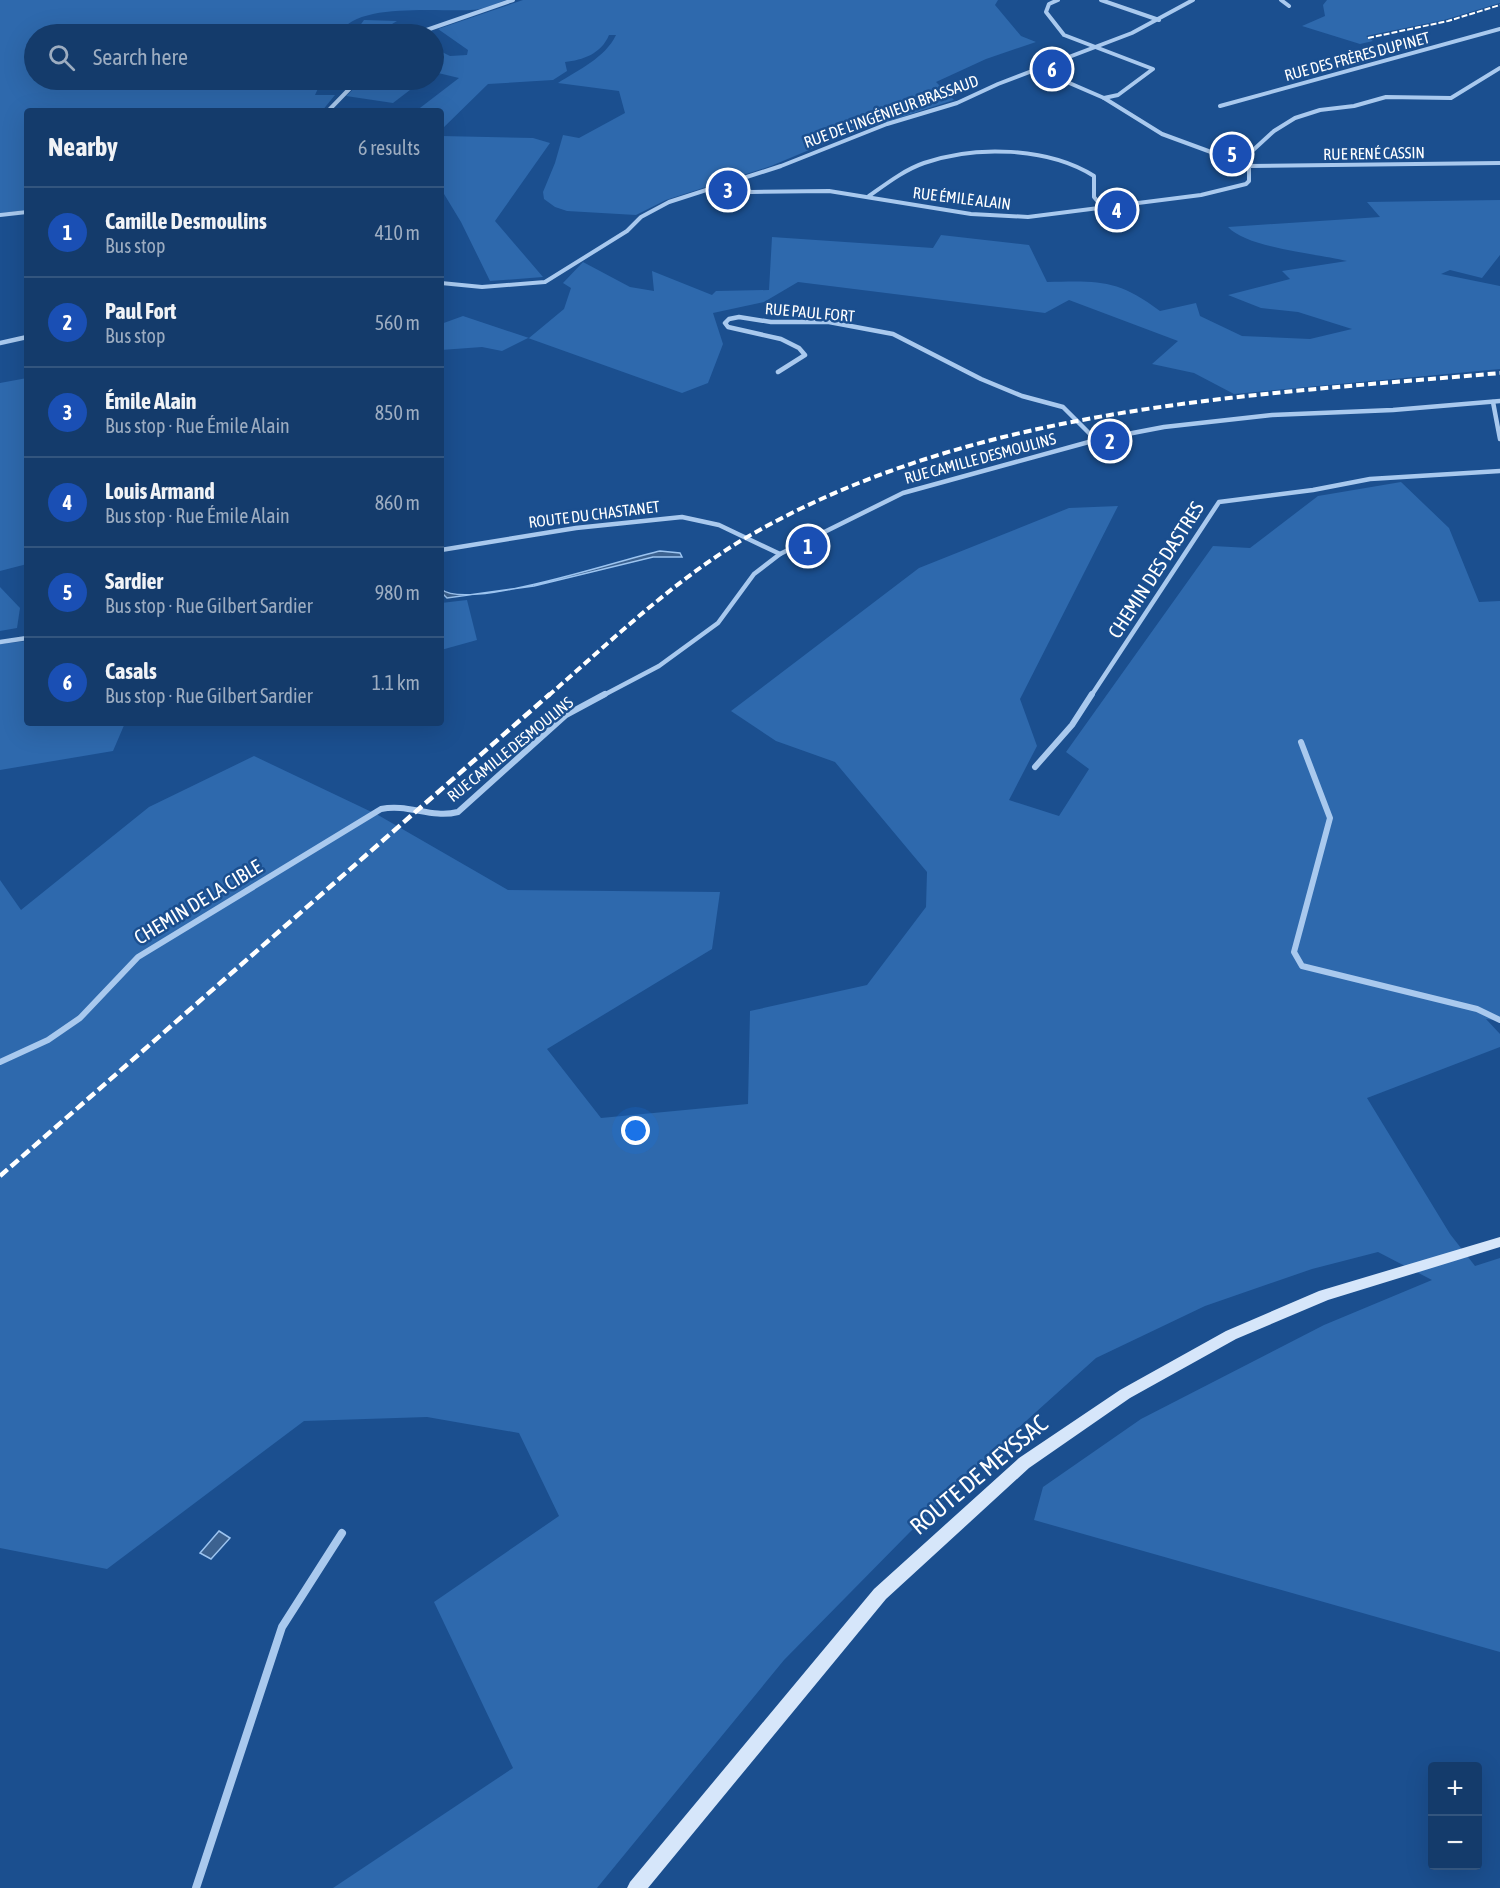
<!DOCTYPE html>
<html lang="en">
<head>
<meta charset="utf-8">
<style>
  body { margin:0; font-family:"Asap Condensed",sans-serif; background:#214673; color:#f1f3f6 }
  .controls { position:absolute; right:18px; bottom:18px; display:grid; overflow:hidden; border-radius:6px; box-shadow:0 6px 24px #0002 }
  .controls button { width:54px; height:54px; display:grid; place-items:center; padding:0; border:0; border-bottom:2px solid #33557e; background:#143b6b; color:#f1f3f6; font:30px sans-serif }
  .you { position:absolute; left:636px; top:1131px; width:21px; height:21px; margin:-15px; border:4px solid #fff; border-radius:50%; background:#1a73e8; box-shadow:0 0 0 9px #1a73e833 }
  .badge { display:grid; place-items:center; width:39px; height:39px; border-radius:50%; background:#ffd166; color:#fff; font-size:20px; font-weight:700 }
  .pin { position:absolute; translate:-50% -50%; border:3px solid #fff; box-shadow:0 2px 6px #0006 }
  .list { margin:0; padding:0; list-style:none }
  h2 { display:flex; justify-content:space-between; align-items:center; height:78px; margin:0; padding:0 24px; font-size:26px }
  h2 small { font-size:20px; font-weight:400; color:#9dadc1 }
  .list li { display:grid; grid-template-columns:39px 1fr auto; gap:18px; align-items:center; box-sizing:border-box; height:90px; padding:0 24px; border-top:2px solid #33557e }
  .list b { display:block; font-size:22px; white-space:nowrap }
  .list p { margin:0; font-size:20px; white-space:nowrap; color:#9dadc1 }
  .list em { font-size:20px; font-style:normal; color:#9dadc1 }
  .icon { flex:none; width:33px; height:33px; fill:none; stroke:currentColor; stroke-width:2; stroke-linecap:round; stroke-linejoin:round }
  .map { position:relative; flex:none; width:1500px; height:1888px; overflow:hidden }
  .search { position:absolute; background:#143b6b; box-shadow:0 6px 24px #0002; left:24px; top:24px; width:420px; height:66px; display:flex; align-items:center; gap:15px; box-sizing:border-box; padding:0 21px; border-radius:33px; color:#9dadc1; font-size:22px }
  .panel { position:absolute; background:#143b6b; box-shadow:0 6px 24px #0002; left:24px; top:108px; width:420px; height:618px; border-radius:6px }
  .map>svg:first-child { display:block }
  .green { fill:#2e69ad }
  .water { fill:#3c6290; stroke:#9cc4f0; stroke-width:1.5 }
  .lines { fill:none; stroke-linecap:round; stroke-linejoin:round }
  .minor-far3 { stroke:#a9c9ee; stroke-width:4 }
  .minor-far2 { stroke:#a9c9ee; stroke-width:4.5 }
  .minor-far1 { stroke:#a9c9ee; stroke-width:6 }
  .minor { stroke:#a9c9ee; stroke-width:8 }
  .secondary { fill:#d6e6fa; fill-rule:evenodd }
  .rail-far2 { stroke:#fff; stroke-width:2; stroke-dasharray:6 2; stroke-linecap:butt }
  .rail-far1 { stroke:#fff; stroke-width:4; stroke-dasharray:8 4; stroke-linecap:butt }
  .rail { stroke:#fff; stroke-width:4.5; stroke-dasharray:10 4.5; stroke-linecap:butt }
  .labels { text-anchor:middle; stroke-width:5; stroke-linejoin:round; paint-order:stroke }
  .far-street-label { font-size:16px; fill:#fff; stroke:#1b4f8f }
  .street-label { font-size:20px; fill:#fff; stroke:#1b4f8f }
  .near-street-label { font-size:24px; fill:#fff; stroke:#1b4f8f }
</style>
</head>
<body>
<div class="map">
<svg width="1500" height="1888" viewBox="0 0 1500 1888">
  <rect width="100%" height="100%" fill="#1b4f8f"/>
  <!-- green -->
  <g class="green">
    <path d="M0,0h506c-11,4 -24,10 -36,10 -28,2 -118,-8 -129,24h-307v46h288l-7,15h20l-13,16h-295v99l-27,3z"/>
    <path d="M523,0h475l-3,5 26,31 15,6 -50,17 -50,23 18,18 -114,37 -69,29 -105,34 -30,15 -69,-4 -12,-4 -11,-8 -1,-7 12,-29 8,-28 16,3 46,-25 -6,-22 -61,-8c20,-13 47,-25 58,-48h-7c-8,19 -26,25 -44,27l2,9 -14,9 -65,4 -47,46v-19h-25l43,-33 -25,-6v-24l16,8 17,-1 1,-5 -30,-21z"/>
    <path d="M1327,0h173v3l-56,17 -78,16 7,5 -13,3 -58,-18 23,-10 -2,-11z"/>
    <path d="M364,20l33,1 -5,3 21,8 -5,2h-54z"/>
    <path d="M363,80h60l-30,23 -47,-7z"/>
    <path d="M441,136l92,2 17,5 -55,78 48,56 -53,4 -29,-59 -20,-33z"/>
    <path d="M1500,200v55l-18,23 -32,-8 -9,4 59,12v83l-266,25 -40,-21 -42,-9 26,-23 -109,-41 -24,13 -247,-31 -34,20 -51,11 10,31 -15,39 -26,10 -154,-55 -26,13 -20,-4 -41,3v-26l22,-8 66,22 35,-29 7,-21 -8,-5 20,-21 47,25 24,4 -2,-20 60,24 4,-4 53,-1 3,-53 161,11 8,-13 88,10 18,37c52,-1 70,-3 113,29l36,-8 4,13 42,20 68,3 42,-10 -54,-17 -37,-4 -33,-13 62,-16 -8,-8 65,-10c-29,-7 -100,-13 -119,-34l152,-10 -13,-15z"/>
    <path d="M27,378v186l-27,7v-188z"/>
    <path d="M1401,482l48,46 30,74 21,-1v420l-14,-2 14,15v13l-133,51 83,136 25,32 25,-8v394l-466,-132 9,-33 98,-68 183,-94 108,-45 -54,-28 -66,17 -107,37 -109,52 -81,73 -105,101 -126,128 -187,228h-264l180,-120 -79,-166 125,-86 -40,-83 -92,-16 -123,4 -197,148 -107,-21v-668l21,30 128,-103 105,-51 124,59 130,75 212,2 -8,57 -165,100 54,69 147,-14 2,-93 117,-26 59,-78 1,-35 -92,-110 -59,-21 -45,-30 188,-143 150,-60 49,-2 -98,193 17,47 -28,54 50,16 30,-47 -23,-17 147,-206 37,2 68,-52z"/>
    <path d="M0,587l20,21 -3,20 -17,3z"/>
    <path d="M467,600l10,40 -36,10v-47z"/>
    <path d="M27,641v82h98l-12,28 -113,19v-126z"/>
  </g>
  <!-- water -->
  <g class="water">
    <path d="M660,551l20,2 2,4h-29l-119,29 -87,12 -6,-6v-3c26,23 181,-30 219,-38z"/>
    <path d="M219,1531l11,7 -19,21 -11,-6z"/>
  </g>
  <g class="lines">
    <!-- minor-far3 -->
    <g class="minor-far3">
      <path d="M1058,0l-9,4 -3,8 18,23 89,34 -35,26 -14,3"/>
      <path d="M1101,0l58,20"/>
      <path d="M1281,0l8,6"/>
      <path d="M415,34l98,-34"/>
      <path d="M1037,69l67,29 58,36 87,32 251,-3"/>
      <path d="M1220,106l280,-77"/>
      <path d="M328,111l30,-31"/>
      <path d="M1239,163l35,-32 21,-13 25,-8 34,-4 32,-9 65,1 49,-30"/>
      <path d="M726,183l25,9 78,-1 142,23 57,3 173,-22 45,-11 3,-3v-15"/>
      <path d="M869,196c17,-12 35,-26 55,-33 51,-18 124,-16 170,13v21l10,12"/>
      <path d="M0,215l27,-3"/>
      <path d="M441,283l41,4 63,-5 82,-51 14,-14 28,-15 112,-36 106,-42 70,-21 41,-19 134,-51 61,-33"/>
    </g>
    <!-- minor-far2 -->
    <g class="minor-far2">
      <path d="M0,343l27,-6"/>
      <path d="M778,372l27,-17 -6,-7 -18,-9 -53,-12 -3,-4 4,-4 10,-2 32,5h58l64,12 88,45 41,17 41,11 33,33"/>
      <path d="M1493,402l7,37"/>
      <path d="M441,550l135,-22 106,-11 37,8 61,29"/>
      <path d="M0,642l27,-4"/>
      <path d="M602,696l57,-30 59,-43 36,-49 26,-20 123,-61 193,-53 68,-13 108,-12 121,-5 107,-9"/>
      <path d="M1091,696l128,-194 94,-12 57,-11 130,-8"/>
    </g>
    <!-- minor-far1 -->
    <g class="minor-far1">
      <path d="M1301,742l29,76 -36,134 8,14 175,43 23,11"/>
      <path d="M1035,767l37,-42 20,-31"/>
      <path d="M0,1062l48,-22 32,-22 58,-61 243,-148c27,-6 50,10 77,3l108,-97 39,-21"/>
    </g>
    <!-- minor -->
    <path class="minor" d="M196,1888l86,-261 60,-94"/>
    <!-- secondary -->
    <path class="secondary" d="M1500,1237v10l-172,53 -92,39 -106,59 -101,70 -143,131 -238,289h-21l3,-6 244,-293 145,-131 101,-68 106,-59 93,-40z"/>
    <!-- rail-far2 -->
    <path class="rail-far2" d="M1368,38l80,-17 52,-16"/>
    <!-- rail-far1 -->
    <path class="rail-far1" d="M548,696c62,-54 123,-113 194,-156 228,-134 502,-144 758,-167"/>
    <!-- rail -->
    <path class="rail" d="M0,1176l550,-482"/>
  </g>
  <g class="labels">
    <!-- far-street labels -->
    <g class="far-street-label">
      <text transform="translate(1357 56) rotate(-15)" y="6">RUE DES FRÈRES DUPINET</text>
      <text transform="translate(891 111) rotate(-20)" y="6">RUE DE L'INGÉNIEUR BRASSAUD</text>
      <text transform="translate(1374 153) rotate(-1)" y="6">RUE RENÉ CASSIN</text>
      <text transform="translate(962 198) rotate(7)" y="6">RUE ÉMILE ALAIN</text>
      <text transform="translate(810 312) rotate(5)" y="6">RUE PAUL FORT</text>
      <text transform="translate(980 458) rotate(-15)" y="6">RUE CAMILLE DESMOULINS</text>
      <text transform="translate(594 514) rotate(-7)" y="6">ROUTE DU CHASTANET</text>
      <text transform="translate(510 749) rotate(-39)" y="6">RUE CAMILLE DESMOULINS</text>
    </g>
    <!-- street labels -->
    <g class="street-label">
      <text transform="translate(1156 570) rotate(-57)" y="7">CHEMIN DES DASTRES</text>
      <text transform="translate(198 902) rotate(-31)" y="7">CHEMIN DE LA CIBLE</text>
    </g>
    <!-- near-street labels -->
    <g class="near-street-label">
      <text transform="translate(979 1475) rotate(-40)" y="8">ROUTE DE MEYSSAC</text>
    </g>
  </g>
</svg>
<div class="controls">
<button>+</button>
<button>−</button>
</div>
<div class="you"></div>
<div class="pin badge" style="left:808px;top:546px;background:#1a4fb4">1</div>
<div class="pin badge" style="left:1110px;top:441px;background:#1a4fb4">2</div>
<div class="pin badge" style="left:728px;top:190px;background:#1a4fb4">3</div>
<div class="pin badge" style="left:1117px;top:210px;background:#1a4fb4">4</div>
<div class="pin badge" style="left:1232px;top:154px;background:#1a4fb4">5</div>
<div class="pin badge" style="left:1052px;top:69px;background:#1a4fb4">6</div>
<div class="search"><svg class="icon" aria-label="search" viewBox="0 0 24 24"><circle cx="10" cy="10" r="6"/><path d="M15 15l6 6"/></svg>Search here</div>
<section class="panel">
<h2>Nearby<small>6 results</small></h2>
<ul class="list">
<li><span class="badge" style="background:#1a4fb4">1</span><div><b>Camille Desmoulins</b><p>Bus stop</p></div><em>410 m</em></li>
<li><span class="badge" style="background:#1a4fb4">2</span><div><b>Paul Fort</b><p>Bus stop</p></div><em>560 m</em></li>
<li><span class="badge" style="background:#1a4fb4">3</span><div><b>Émile Alain</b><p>Bus stop · Rue Émile Alain</p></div><em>850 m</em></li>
<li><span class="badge" style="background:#1a4fb4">4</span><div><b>Louis Armand</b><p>Bus stop · Rue Émile Alain</p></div><em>860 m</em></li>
<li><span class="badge" style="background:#1a4fb4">5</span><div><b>Sardier</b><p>Bus stop · Rue Gilbert Sardier</p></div><em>980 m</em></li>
<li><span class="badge" style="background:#1a4fb4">6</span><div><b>Casals</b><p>Bus stop · Rue Gilbert Sardier</p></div><em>1.1 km</em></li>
</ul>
</section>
</div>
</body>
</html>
